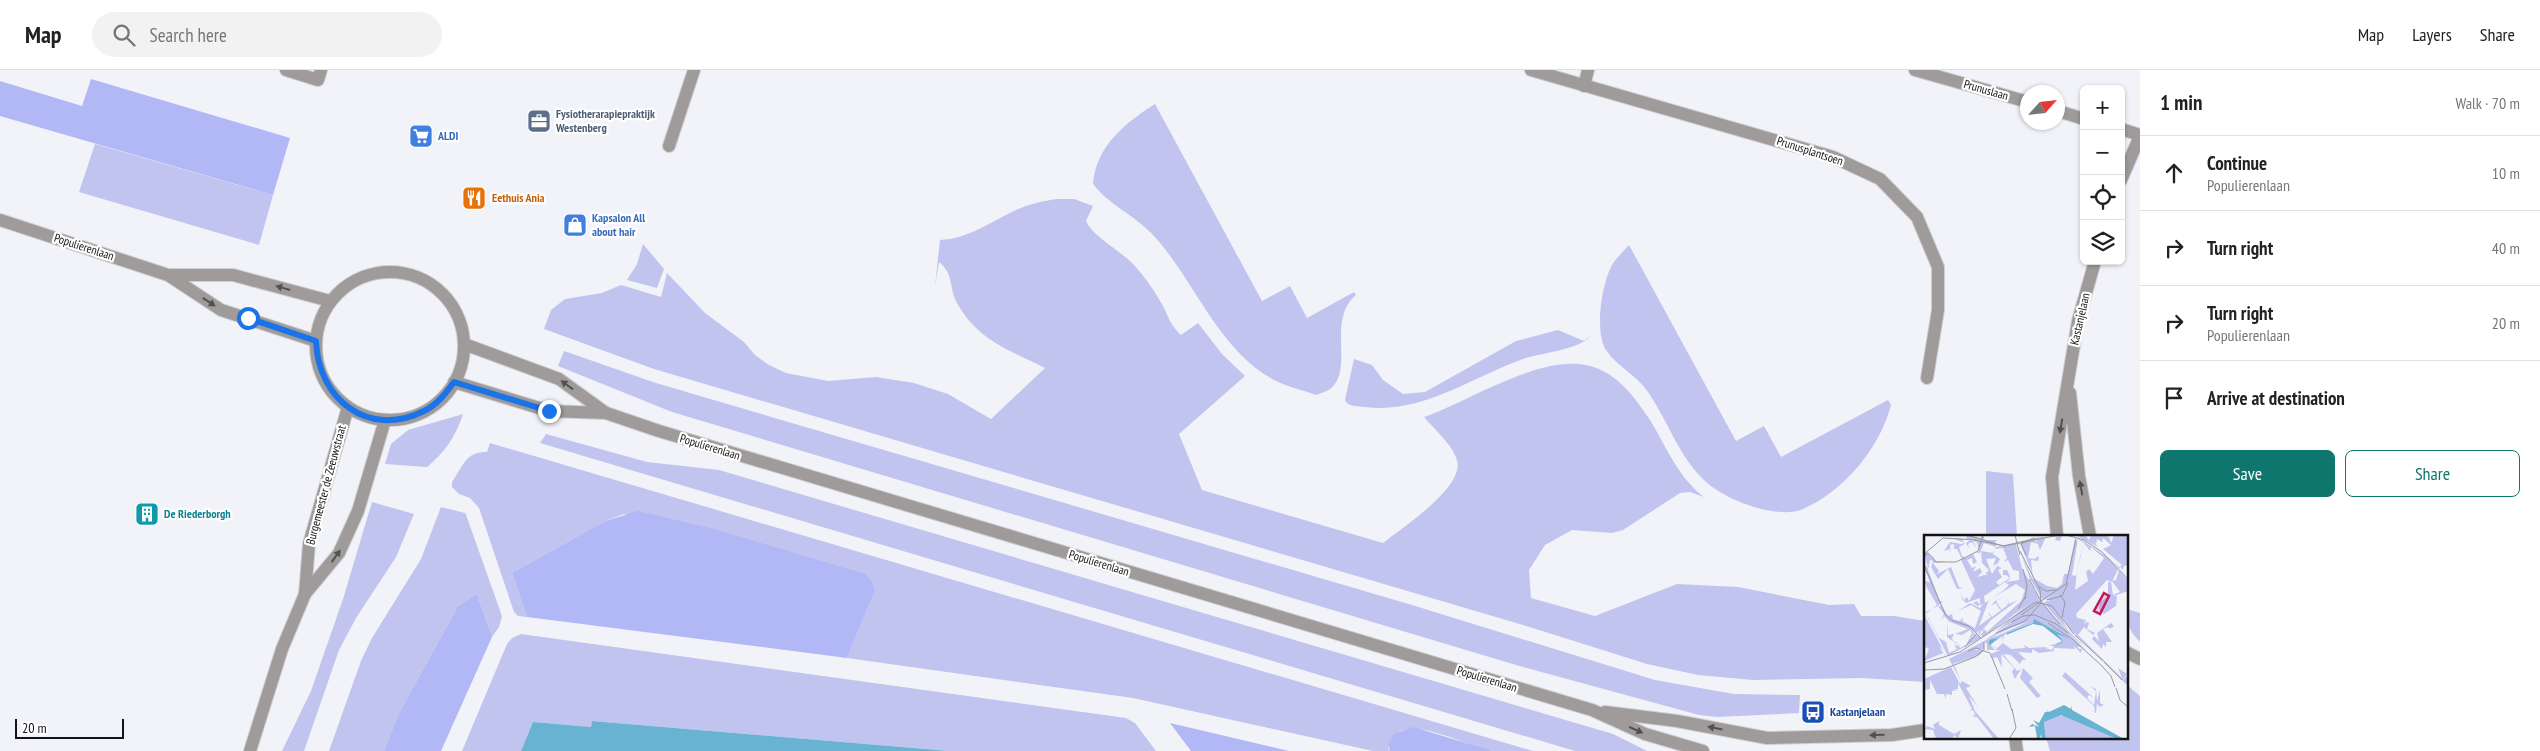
<!DOCTYPE html>
<html lang="en">
<head>
<meta charset="utf-8">
<style>
  body { margin:0; font-family:"PT Sans Narrow",sans-serif; background:#f2f2f2; color:#222 }
  .controls { position:absolute; right:15px; top:15px; display:grid; overflow:hidden; border-radius:8px; box-shadow:0 1px 4px #0004 }
  .controls button { width:45px; height:45px; display:grid; place-items:center; padding:0; border:0; border-bottom:1px solid #e0e0e0; background:#fff; color:#222; font:25px sans-serif }
  .compass { position:absolute; left:2020px; top:15px; width:45px; height:45px; border-radius:50%; background:#fff; box-shadow:0 1px 4px #0004; rotate:63deg }
  .scale { position:absolute; left:15px; bottom:12px; width:109px; box-sizing:border-box; padding-left:5px; border:2px solid #141416; border-top:0; font-size:14px; line-height:18px; white-space:nowrap; color:#141416; -webkit-text-stroke:4px #fff; paint-order:stroke }
  .stop { position:absolute; width:15px; height:15px; margin:-11px; border:4px solid #1a73e8; border-radius:50%; background:#fff }
  .stop.end { background:#1a73e8; border-color:#fff; box-shadow:0 1px 5px #0008 }
  .list { margin:0; padding:0; list-style:none }
  h2 { display:flex; justify-content:space-between; align-items:center; height:65px; margin:0; padding:0 20px; font-size:21px }
  h2 small { font-size:16px; font-weight:400; color:#767676 }
  .list li { display:grid; grid-template-columns:32px 1fr auto; gap:15px; align-items:center; box-sizing:border-box; height:75px; padding:0 20px; border-top:1px solid #e0e0e0 }
  .list b { display:block; font-size:19px; white-space:nowrap }
  .list p { margin:0; font-size:16px; white-space:nowrap; color:#767676 }
  .list em { font-size:16px; font-style:normal; color:#767676 }
  .actions { display:flex; gap:10px; padding:15px 20px }
  .actions a { flex:1; padding:11px 0; border:1px solid #0f766e; border-radius:8px; text-align:center; font-size:18px; color:#0f766e }
  .actions .main { background:#0f766e; color:#fff }
  .icon { flex:none; width:28px; height:28px; fill:none; stroke:currentColor; stroke-width:2; stroke-linecap:round; stroke-linejoin:round }
  .map { position:relative; flex:none; width:2140px; height:681px; overflow:hidden }
  header { display:flex; align-items:center; gap:30px; box-sizing:border-box; height:70px; padding:0 25px; background:#fff; border-bottom:1px solid #e0e0e0 }
  header strong { font-size:24px }
  nav { display:flex; gap:28px; margin-inline-start:auto; font-size:18px }
  .search { width:350px; height:45px; background:#f2f2f2; display:flex; align-items:center; gap:12px; box-sizing:border-box; padding:0 18px; border-radius:28px; color:#767676; font-size:19px }
  main { display:flex }
  aside { flex:1; background:#fff }
  .map>svg:first-child { display:block }
  .green { fill:#c0c4ee }
  .forest { fill:#b2b7f5 }
  .water { fill:#68b3d2 }
  .lines { fill:none; stroke-linecap:round; stroke-linejoin:round }
  .minor-casing { stroke:#cecfd5; stroke-width:14 }
  .tertiary-casing { stroke:#cecfd5; stroke-width:14 }
  .minor { stroke:#9e9b9a; stroke-width:12 }
  .tertiary { stroke:#9e9b9a; stroke-width:12 }
  .oneway { fill:#525151 }
  .route { stroke:#1a73e8; stroke-width:6 }
  .labels { text-anchor:middle; stroke-width:4.5; stroke-linejoin:round; paint-order:stroke }
  .street-label { font-size:12px; fill:#141416; stroke:#fff }
  .service-label { font-size:12px; font-weight:bold; fill:#4e5e75; stroke:#fff; text-anchor:start }
  .shop-label { font-size:12px; font-weight:bold; fill:#366cbe; stroke:#fff; text-anchor:start }
  .food-label { font-size:12px; font-weight:bold; fill:#c56008; stroke:#fff; text-anchor:start }
  .culture-label { font-size:12px; font-weight:bold; fill:#0d838f; stroke:#fff; text-anchor:start }
  .transit-label { font-size:12px; font-weight:bold; fill:#164399; stroke:#fff; text-anchor:start }
  .inset-road { fill:none; stroke:#999a9e; stroke-width:1 }
  .view { fill:#c2185b; fill-opacity:0.15; stroke:#c2185b; stroke-width:2.5 }
  .inset-edge { fill:none; stroke:#141416; stroke-width:2.5 }
</style>
</head>
<body>
<header>
<strong>Map</strong>
<div class="search"><svg class="icon" aria-label="search" viewBox="0 0 24 24"><circle cx="10" cy="10" r="6"/><path d="M15 15l6 6"/></svg>Search here</div>
<nav><a>Map</a><a>Layers</a><a>Share</a></nav>
</header>
<main>
<div class="map">
<svg width="2140" height="681" viewBox="0 0 2140 681">
  <rect width="100%" height="100%" fill="#f2f3f9"/>
  <!-- green -->
  <g class="green">
    <path d="M1155,34l107,197 28,-15 17,32 47,-26 2,3c-30,25 -1,75 -26,94 -4,3 -10,4 -14,6 -13,-5 -28,-8 -40,-14 -58,-30 -80,-99 -122,-145 -18,-20 -45,-31 -61,-52 3,-38 32,-61 62,-80z"/>
    <path d="M95,74l178,51 -14,50 -180,-53z"/>
    <path d="M1057,129h17l19,7 -7,15c7,16 35,30 48,44 12,13 21,27 29,41 6,12 8,20 18,29l17,-12 24,31 23,22 -66,58 23,56 181,53c20,-16 82,-56 74,-83 -5,-16 -23,-31 -33,-43 48,-16 129,-73 179,-46 20,10 35,31 47,49 17,28 28,57 54,77l-14,-5 -10,1 -57,37 -11,3 -40,-3 -27,15 -16,25 2,28 64,18 82,-32 61,3 91,18 25,-1 7,12h33l31,5v61l-63,-4 -109,2 -55,-5 -51,-11 -124,-39 -869,-256 -110,-40 7,-19 14,-11 37,-6 19,-8 40,12 6,-24 38,40 39,29 11,13 14,10 17,8 42,8 48,-4 38,6 34,11 43,25 54,-51c-35,-18 -67,-27 -88,-65 -8,-15 -3,-29 -18,-41l-4,24 5,-46c28,-1 52,-19 76,-30 13,-6 27,-9 41,-11z"/>
    <path d="M643,174l21,25 -7,19 -30,-8 10,-16z"/>
    <path d="M1629,175l107,196 28,-15 17,31 107,-57 3,5c-11,43 -47,86 -88,104 -26,11 -78,-9 -98,-28 -26,-24 -37,-60 -57,-89 -11,-17 -31,-25 -42,-42 -12,-18 -4,-71 8,-88 4,-6 10,-11 15,-17z"/>
    <path d="M1558,260l26,11 6,-5c-8,13 -50,17 -67,23 -53,19 -100,55 -158,48 -8,-1 -17,0 -20,-7l9,-41 18,6 11,15 20,14 22,-2 91,-51z"/>
    <path d="M564,281l92,32 756,222 243,75 79,14 66,1 -1,18 -82,4 -18,-2 -183,-50 -844,-253 -114,-46z"/>
    <path d="M463,344c-7,22 -18,38 -36,53l-42,-3 6,-20 17,-14z"/>
    <path d="M546,364l101,28 72,8 894,264 34,17h-72l-1035,-308z"/>
    <path d="M490,373l1043,308c-13,0 -27,0 -39,0 -28,-3 -96,-46 -106,-3l2,3h-17l-240,-53 -286,-40 28,-67 -251,-77 -19,7 -93,52 15,44 -9,-1 -4,-4 -35,-104 -9,-10 -11,-4 -7,-7v-5c11,-16 14,-31 35,-30z"/>
    <path d="M1986,401l27,3 4,62h-31z"/>
    <path d="M372,432l42,12 -18,43 -40,61 -17,32 -35,101h-22l29,-60 32,-92z"/>
    <path d="M441,437l24,6v-1l37,104 -3,11 -7,10 -15,-43 -19,12 -60,109 -14,36h-55l32,-90 11,-23 49,-79z"/>
    <path d="M2130,540l10,3v29c-9,-9 -14,-18 -14,-31z"/>
    <path d="M521,564l605,84 9,5 21,28h-207l-357,-30 -1,6 -58,-5 -12,29h-59l45,-107 5,-6z"/>
    <path d="M2126,614l14,12v55h-90l-4,-14h80z"/>
  </g>
  <!-- forest -->
  <g class="forest">
    <path d="M91,9l199,59 -17,57 -273,-79v-35l82,25z"/>
    <path d="M638,441l76,18 151,45 6,6 4,11 -28,67 -320,-41 -15,-44 93,-52z"/>
    <path d="M477,524l15,43 -51,114h-57l14,-36 60,-109z"/>
    <path d="M1170,653l119,28h-98z"/>
    <path d="M1413,657l80,24h-103l-2,-7 6,-10z"/>
  </g>
  <!-- water -->
  <path class="water" d="M592,651l357,30h-428l12,-29 58,5z"/>
  <g class="lines">
    <!-- minor casing -->
    <g class="minor-casing">
      <g id="minor">
        <path d="M286,0l32,10 3,-10"/>
        <path d="M1531,0l302,87 47,22 37,38 21,50v43l-11,68"/>
        <path d="M1915,0l113,32"/>
        <path d="M1584,16l4,-16"/>
        <path d="M2058,41l26,8"/>
        <path d="M2121,59l19,6"/>
        <path d="M669,76l25,-76"/>
        <path d="M2121,110l19,-44"/>
        <path d="M2070,323l9,83 11,60"/>
        <path d="M2057,466l-5,-59 26,-156 17,-60"/>
      </g>
    </g>
    <!-- tertiary casing -->
    <g class="tertiary-casing">
      <g id="tertiary">
        <path d="M0,150l168,55 53,35 95,31"/>
        <circle cx="390" cy="276" r="74"/>
        <path d="M168,205h65l97,26"/>
        <path d="M464,274l95,35 47,34"/>
        <path d="M454,312l95,29 57,2 53,18 933,279 53,24 58,17"/>
        <path d="M305,524l4,-50 39,-137"/>
        <path d="M2126,582l14,7"/>
        <path d="M1605,642l72,9 90,17 125,-3 33,-5"/>
        <path d="M2015,667l2,14"/>
        <path d="M250,681l32,-102 23,-55 34,-41 19,-42 27,-91"/>
      </g>
    </g>
    <!-- minor -->
    <use href="#minor" class="minor"/>
    <!-- tertiary -->
    <use href="#tertiary" class="tertiary"/>
  </g>
  <!-- one-way arrows -->
  <defs><path id="oneway-solid" d="M-6-.8H1V-3.2L6.5 0L1 3.2V.8H-6Z" transform="scale(1.25)"/></defs>
  <g class="oneway">
    <use href="#oneway-solid" transform="translate(283 218) rotate(-164)"/>
    <use href="#oneway-solid" transform="translate(209 232) rotate(33)"/>
    <use href="#oneway-solid" transform="translate(567 315) rotate(-144)"/>
    <use href="#oneway-solid" transform="translate(2061 356) rotate(100)"/>
    <use href="#oneway-solid" transform="translate(2081 418) rotate(-100)"/>
    <use href="#oneway-solid" transform="translate(336 486) rotate(-54)"/>
    <use href="#oneway-solid" transform="translate(1715 658) rotate(-169)"/>
    <use href="#oneway-solid" transform="translate(1636 660) rotate(24)"/>
    <use href="#oneway-solid" transform="translate(1877 665) rotate(179)"/>
  </g>
  <g class="lines">
    <!-- route -->
    <path class="route" d="M248,248l68,23c2,58 52,98 108,70 13,-6 22,-18 30,-29l95,29"/>
  </g>
  <!-- icons -->
  <defs>
    <g id="office-square" transform="scale(1.25)"><rect x="-9" y="-9" width="18" height="18" rx="4" fill="#5c6f8a" stroke="#fff"/><path d="M-6-3h4V-5.5h4V-3h4V5H-6ZM-1-4.5V-3h2v-1.5ZM-6 0V1H6V0Z" fill="#fff"/></g>
    <g id="supermarket-square" transform="scale(1.25)"><rect x="-9" y="-9" width="18" height="18" rx="4" fill="#3f7fe0" stroke="#fff"/><path d="M-6-5.5h2.5l.6 2H6L4.5 2H-2.5L-4.4-4H-6ZM-1.5 3.2a1.3 1.3 0 1 0 .1 0ZM3 3.2a1.3 1.3 0 1 0 .1 0Z" fill="#fff"/></g>
    <g id="restaurant-square" transform="scale(1.25)"><rect x="-9" y="-9" width="18" height="18" rx="4" fill="#e8710a" stroke="#fff"/><path d="M-5-6h1v4h1v-4h1v4h1v-4h1v5L-1.5 .5V6h-2V.5L-5-1ZM5-6V6H3V1.5H1.5Q1.5-4 5-6Z" fill="#fff"/></g>
    <g id="shop-square" transform="scale(1.25)"><rect x="-9" y="-9" width="18" height="18" rx="4" fill="#3f7fe0" stroke="#fff"/><path d="M-5-2.5h2.3a2.7 3.5 0 0 1 5.4 0H5L5.5 6h-11ZM-1.5-2.5h3a1.5 2.3 0 0 0-3 0Z" fill="#fff"/></g>
    <g id="building-square" transform="scale(1.25)"><rect x="-9" y="-9" width="18" height="18" rx="4" fill="#0f9aa8" stroke="#fff"/><path d="M-4-6H4V6H1V3H-1V6H-4ZM-2.5-4.3h1.7v1.8h-1.7ZM.8-4.3h1.7v1.8H.8ZM-2.5-1h1.7V.8h-1.7ZM.8-1h1.7V.8H.8Z" fill="#fff"/></g>
    <g id="bus-square" transform="scale(1.25)"><rect x="-9" y="-9" width="18" height="18" rx="4" fill="#1a4fb4" stroke="#fff"/><path d="M-5-6H5V4H4V6H2V4H-2V6H-4V4H-5ZM-3.5-4V0h7V-4ZM-3.5 1.2v1.5H-2V1.2ZM2 1.2v1.5H3.5V1.2Z" fill="#fff"/></g>
  </defs>
  <g fill-rule="evenodd">
    <use href="#office-square" x="539" y="51"/>
    <use href="#supermarket-square" x="421" y="66"/>
    <use href="#restaurant-square" x="474" y="128"/>
    <use href="#shop-square" x="575" y="155"/>
    <use href="#building-square" x="147" y="444"/>
    <use href="#bus-square" x="1813" y="642"/>
  </g>
  <g class="labels">
    <!-- street labels -->
    <g class="street-label">
      <text transform="translate(1986 20) rotate(16)" y="4">Prunuslaan</text>
      <text transform="translate(1810 81) rotate(18)" y="4">Prunusplantsoen</text>
      <text transform="translate(84 177) rotate(18)" y="4">Populierenlaan</text>
      <text transform="translate(2080 249) rotate(-77)" y="4">Kastanjelaan</text>
      <text transform="translate(710 377) rotate(17)" y="4">Populierenlaan</text>
      <text transform="translate(326 415) rotate(-75)" y="4">Burgemeester de Zeeuwstraat</text>
      <text transform="translate(1099 493) rotate(17)" y="4">Populierenlaan</text>
      <text transform="translate(1487 609) rotate(17)" y="4">Populierenlaan</text>
    </g>
    <!-- service labels -->
    <g class="service-label">
      <text x="556" y="48">Fysiotherarapiepraktijk<tspan x="556" dy="14">Westenberg</tspan></text>
    </g>
    <!-- shop labels -->
    <g class="shop-label">
      <text x="438" y="70">ALDI</text>
      <text x="592" y="152">Kapsalon All<tspan x="592" dy="14">about hair</tspan></text>
    </g>
    <!-- food labels -->
    <g class="food-label">
      <text x="492" y="132">Eethuis Ania</text>
    </g>
    <!-- culture labels -->
    <g class="culture-label">
      <text x="164" y="448">De Riederborgh</text>
    </g>
    <!-- transit labels -->
    <g class="transit-label">
      <text x="1830" y="646">Kastanjelaan</text>
    </g>
  </g>
  <!-- overview -->
  <g transform="translate(1924 465)">
    <rect width="204" height="204" fill="#f2f3f9"/>
    <path d="M42,0l14,3 3,-3 2,5h12l-3,4 2,1v2l20,-3 6,24 20,36 4,5 -12,-19 20,27 31,30 -17,-14 19,18 -20,-15 13,10 -3,2 5,1 -1,4 -7,-7 1,3 -21,-1v3l-15,2 -7,-4v4l-24,-2 10,1 8,8h-4l-2,4 -9,-9 -8,-1 14,17 4,-2 -6,10 -3,-7 2,-4 -13,-14 1,14 -5,-11 -4,1 5,14 -7,-18 9,-4h-13v-6l-3,-2v7h-11l10,2 -3,4 -27,9 2,3 9,-4 -9,4 6,14 -12,-22 43,-22 6,-2 -10,5 42,-19 -17,6 -28,13 29,-19 -19,11 32,-27 -44,32 -5,-4 3,-3 -5,3 -5,-4 4,5 -6,5 8,-5 4,4 -33,18 -23,-44 8,-3 -7,4 13,25 7,4 3,11 8,-4 -3,-4 4,1 -1,-4 3,6 6,-3 6,-12 -2,-3 -8,5 -7,-1 13,-5 -20,-8v14l6,-1 -2,4 1,3 3,1 1,2 -10,-7 1,-17 -4,-4 -4,5 4,-7 -6,-8 -5,2 4,-3 -11,-19 -1,-5 5,1 -6,-15v-3l4,4 -4,-15 4,-1 5,9 -2,-7 5,7h11l-14,2 6,8 -2,3 14,-7 8,20 4,1 -6,1 -9,-20 -10,10 -7,-12 2,-6 -3,-1 -2,10 12,31 3,1 -5,3 2,2 1,-3 7,12 4,-2 1,5 7,2 2,-3h1l-1,3 13,7 6,-17 -10,-6 -13,6 12,-8 10,5 3,-4 -5,2 -5,-3 4,-2 3,4v-7l-14,5 -3,-3 -3,-8 4,8 3,-3 2,4 6,-11 -14,-30 -4,1 5,-2 -5,-10h-3v-5l-4,1 1,14 -1,-10 -6,2 6,-9 11,2 4,-1 -13,-5 12,1 -2,1 3,4 -6,3 3,9 4,2 7,-4 4,8 -4,2 -1,-6 -5,2 5,8 4,-2 -3,6 7,-4 2,4 -5,5 12,-3h-4l4,-4 -7,-7 -1,-12 12,2 3,-6 -12,-4 -4,10h-4l3,-2 -2,-9 -4,-1 4,8 -5,-7 -4,2 1,5 -3,-6 4,-3 9,1 -12,-2zM79,13l4,10 -3,4 4,-2 5,10 6,1v9l-13,2 4,-3v-2l-3,-7h-4v5h3l4,3 -11,7 -3,-3 6,-5 -4,-7 4,-2 -5,-2 -5,8 -6,-15 10,-1 -3,8 5,-3 2,-4 -7,-5 2,-5zM81,47l4,3 -5,5 -19,13 -1,-7zM92,49l9,6 -4,11 -34,31 -3,-3 -3,6 -1,-2 11,-13 27,-20 -9,4 -3,-8 -11,5 -4,5 5,-3 4,7 4,-4 -3,3 -5,-8 10,-5 3,7 -4,2 4,-1 -17,13 -2,-3 -2,-1 3,4 -12,9 10,-26zM109,88l10,2 20,16 -14,5h5l-2,4 -7,-2 3,-1 -19,1 -5,-3 1,3 -14,1 -8,-6 -8,7 -5,-5 13,-9 -2,7 4,-9zM161,0l4,5 2,-5h13l5,2 2,6 3,-8h14v32l-3,-2 -3,5 -1,-3 -2,1 -7,-8 7,7 3,-2 -19,-16 8,-4 -8,-7 -1,4 -5,-3 -1,5 -5,-5 7,8 -21,-11zM138,1l-2,5 -5,-1 1,-3h-10l-6,13 -2,-6 -7,-2 -3,16 6,1 5,-3 -1,5 -7,-1 2,18 14,8 10,2 5,-4 2,-10h4l7,-36 1,4 3,-4 31,21 8,10 -6,13 -5,-2 -31,34 1,4 9,2 -2,4 3,-2 2,1 -2,6 8,4 -2,2 -9,-8 -6,8 44,43 -4,-10 9,6 -4,6 5,-5v11l-58,-57 -12,-17 8,15 22,21 -26,-24 -13,-15 -5,-7 7,-2h-6l9,-6 -11,6 -13,-21 -9,-25 12,26 -2,-10 -11,-27 14,-6 2,5 3,-5h5v3l1,-3zM154,4l6,4 -4,14 -3,14 7,-28 6,8 1,-4 13,11 -11,16 -4,-5 -3,3 2,9 -13,9 2,-19 -1,5 -4,-1zM195,35l9,11v10l-14,5h3l-1,10 -12,8 -5,-5 1,-7 8,-6v-14h3l2,13 7,-3 -8,-11 4,-1zM0,79l20,38 -4,-6 1,4 5,6 -3,-3 -19,8 5,-12 -4,-2v6zM187,88l3,3 -4,3 6,6 -8,-8 -5,2 9,13h-6v5l-3,-3 -1,5 -10,-10 2,-3 5,5 -2,-8zM27,132l9,17 2,-3 9,5 -5,2 12,19 -9,-11 6,15 24,28h-5l-17,-22h-3l-1,-3 3,2 -3,-6 -4,1 3,-2 -14,-26v6l-6,1h7l-7,1v4l-6,-1v5l-2,-5h-7l-7,-14v9l-6,1v-11zM99,133l10,10 -4,4 12,14 -4,2 -17,-20zM141,137l30,27 -6,-4 -2,3 7,7 2,-14 -6,-5 6,3 1,12 3,-11v13l4,2 -5,2 -2,-4 -1,10 -6,-4 5,3 -1,-6 -32,-30zM133,180l15,2 45,22h-71l-2,-17zM15,186v4l15,9 7,-4 -3,9 -3,-4 -4,4h-18l3,-1 -3,-8 -9,-1 3,-3 8,3 -2,-4z" fill="#c0c4ee" fill-rule="evenodd"/>
    <path d="M110,84l34,19 -11,-4 6,7 -2,2 -6,3 7,-5 -19,-15 -10,-2 -27,11 -4,8 5,-10 -18,7 9,-2 -8,7 9,4 -10,-4v-4l2,-2 42,-16zM140,170l7,4v-4l1,5 52,29h-7l-56,-24 -17,7 2,17h-4l-1,-5 -1,5 -3,-1 -2,-12 -6,1 3,-3 7,3 -6,-7 6,3 6,-11h3l-2,-3 3,3z" fill="#68b3d2"/>
    <path class="inset-road" d="M43,0l36,11 35,-8M91,0l5,20M142,0l18,5 18,12 26,27M50,5l31,6 54,-11M0,19l19,-16 33,2M102,20l-5,-11 6,-3M0,22l4,-4 8,9h20l22,-11 5,-16M0,30l21,49 8,7 16,5 12,12M99,34l4,16 -2,14M105,44l12,22M114,51l8,5 11,-1M136,60l5,7 -3,16M123,65l15,-4 6,-13M118,68l18,21M94,74l8,-13M97,80l45,-31 10,-45M88,87l11,-6 12,-1 21,9 12,9M124,88l22,15M72,98l29,-12 16,-18 -1,-13 -20,-39M151,100l28,26M147,103l30,27M41,112l11,-13M44,116l8,-3 8,3M60,116l6,2 15,36M180,127l18,18M0,128l36,-11 76,-50 16,4 22,28M177,130l10,11 4,11M0,135l20,-1 31,-12 9,-7v-8M192,153l4,12 8,7M83,159l5,17M85,204l7,-11 -4,-19"/>
    <path class="view" d="M180,58l5,3 -9,18 -6,-3z"/>
    <rect width="204" height="204" class="inset-edge"/>
  </g>
</svg>
<div class="controls">
<button>+</button>
<button>−</button>
<button><svg class="icon" aria-label="locate" viewBox="0 0 24 24"><circle cx="12" cy="12" r="6"/><path d="M12 2v4M12 18v4M2 12h4M18 12h4"/></svg></button>
<button><svg class="icon" aria-label="layers" viewBox="0 0 24 24"><path d="M12 4l9 5-9 5-9-5zM3 14l9 5 9-5"/></svg></button>
</div>
<svg class="compass" viewBox="-18 -18 36 36"><path d="M0-13l5 13h-10z" fill="#e53935"/><path d="M0 13l5-13h-10z" fill="#767676"/></svg>
<div class="scale">20 m</div>
<div class="stop" style="left:248px;top:248px"></div>
<div class="stop end" style="left:549px;top:341px"></div>
</div>
<aside>
<h2>1 min<small>Walk · 70 m</small></h2>
<ul class="list">
<li><svg class="icon" aria-label="ahead" viewBox="0 0 24 24"><path d="M12 20V5M6 11l6-6 6 6"/></svg><div><b>Continue</b><p>Populierenlaan</p></div><em>10 m</em></li>
<li><svg class="icon" aria-label="right" viewBox="0 0 24 24"><path d="M7 20v-9h11M14 6l5 5-5 5"/></svg><div><b>Turn right</b></div><em>40 m</em></li>
<li><svg class="icon" aria-label="right" viewBox="0 0 24 24"><path d="M7 20v-9h11M14 6l5 5-5 5"/></svg><div><b>Turn right</b><p>Populierenlaan</p></div><em>20 m</em></li>
<li><svg class="icon" aria-label="arrive" viewBox="0 0 24 24"><path d="M6 21V4h12l-3 4 3 4H6"/></svg><div><b>Arrive at destination</b></div></li>
</ul>
<div class="actions"><a class="main">Save</a><a>Share</a></div>
</aside>
</main>
</body>
</html>
